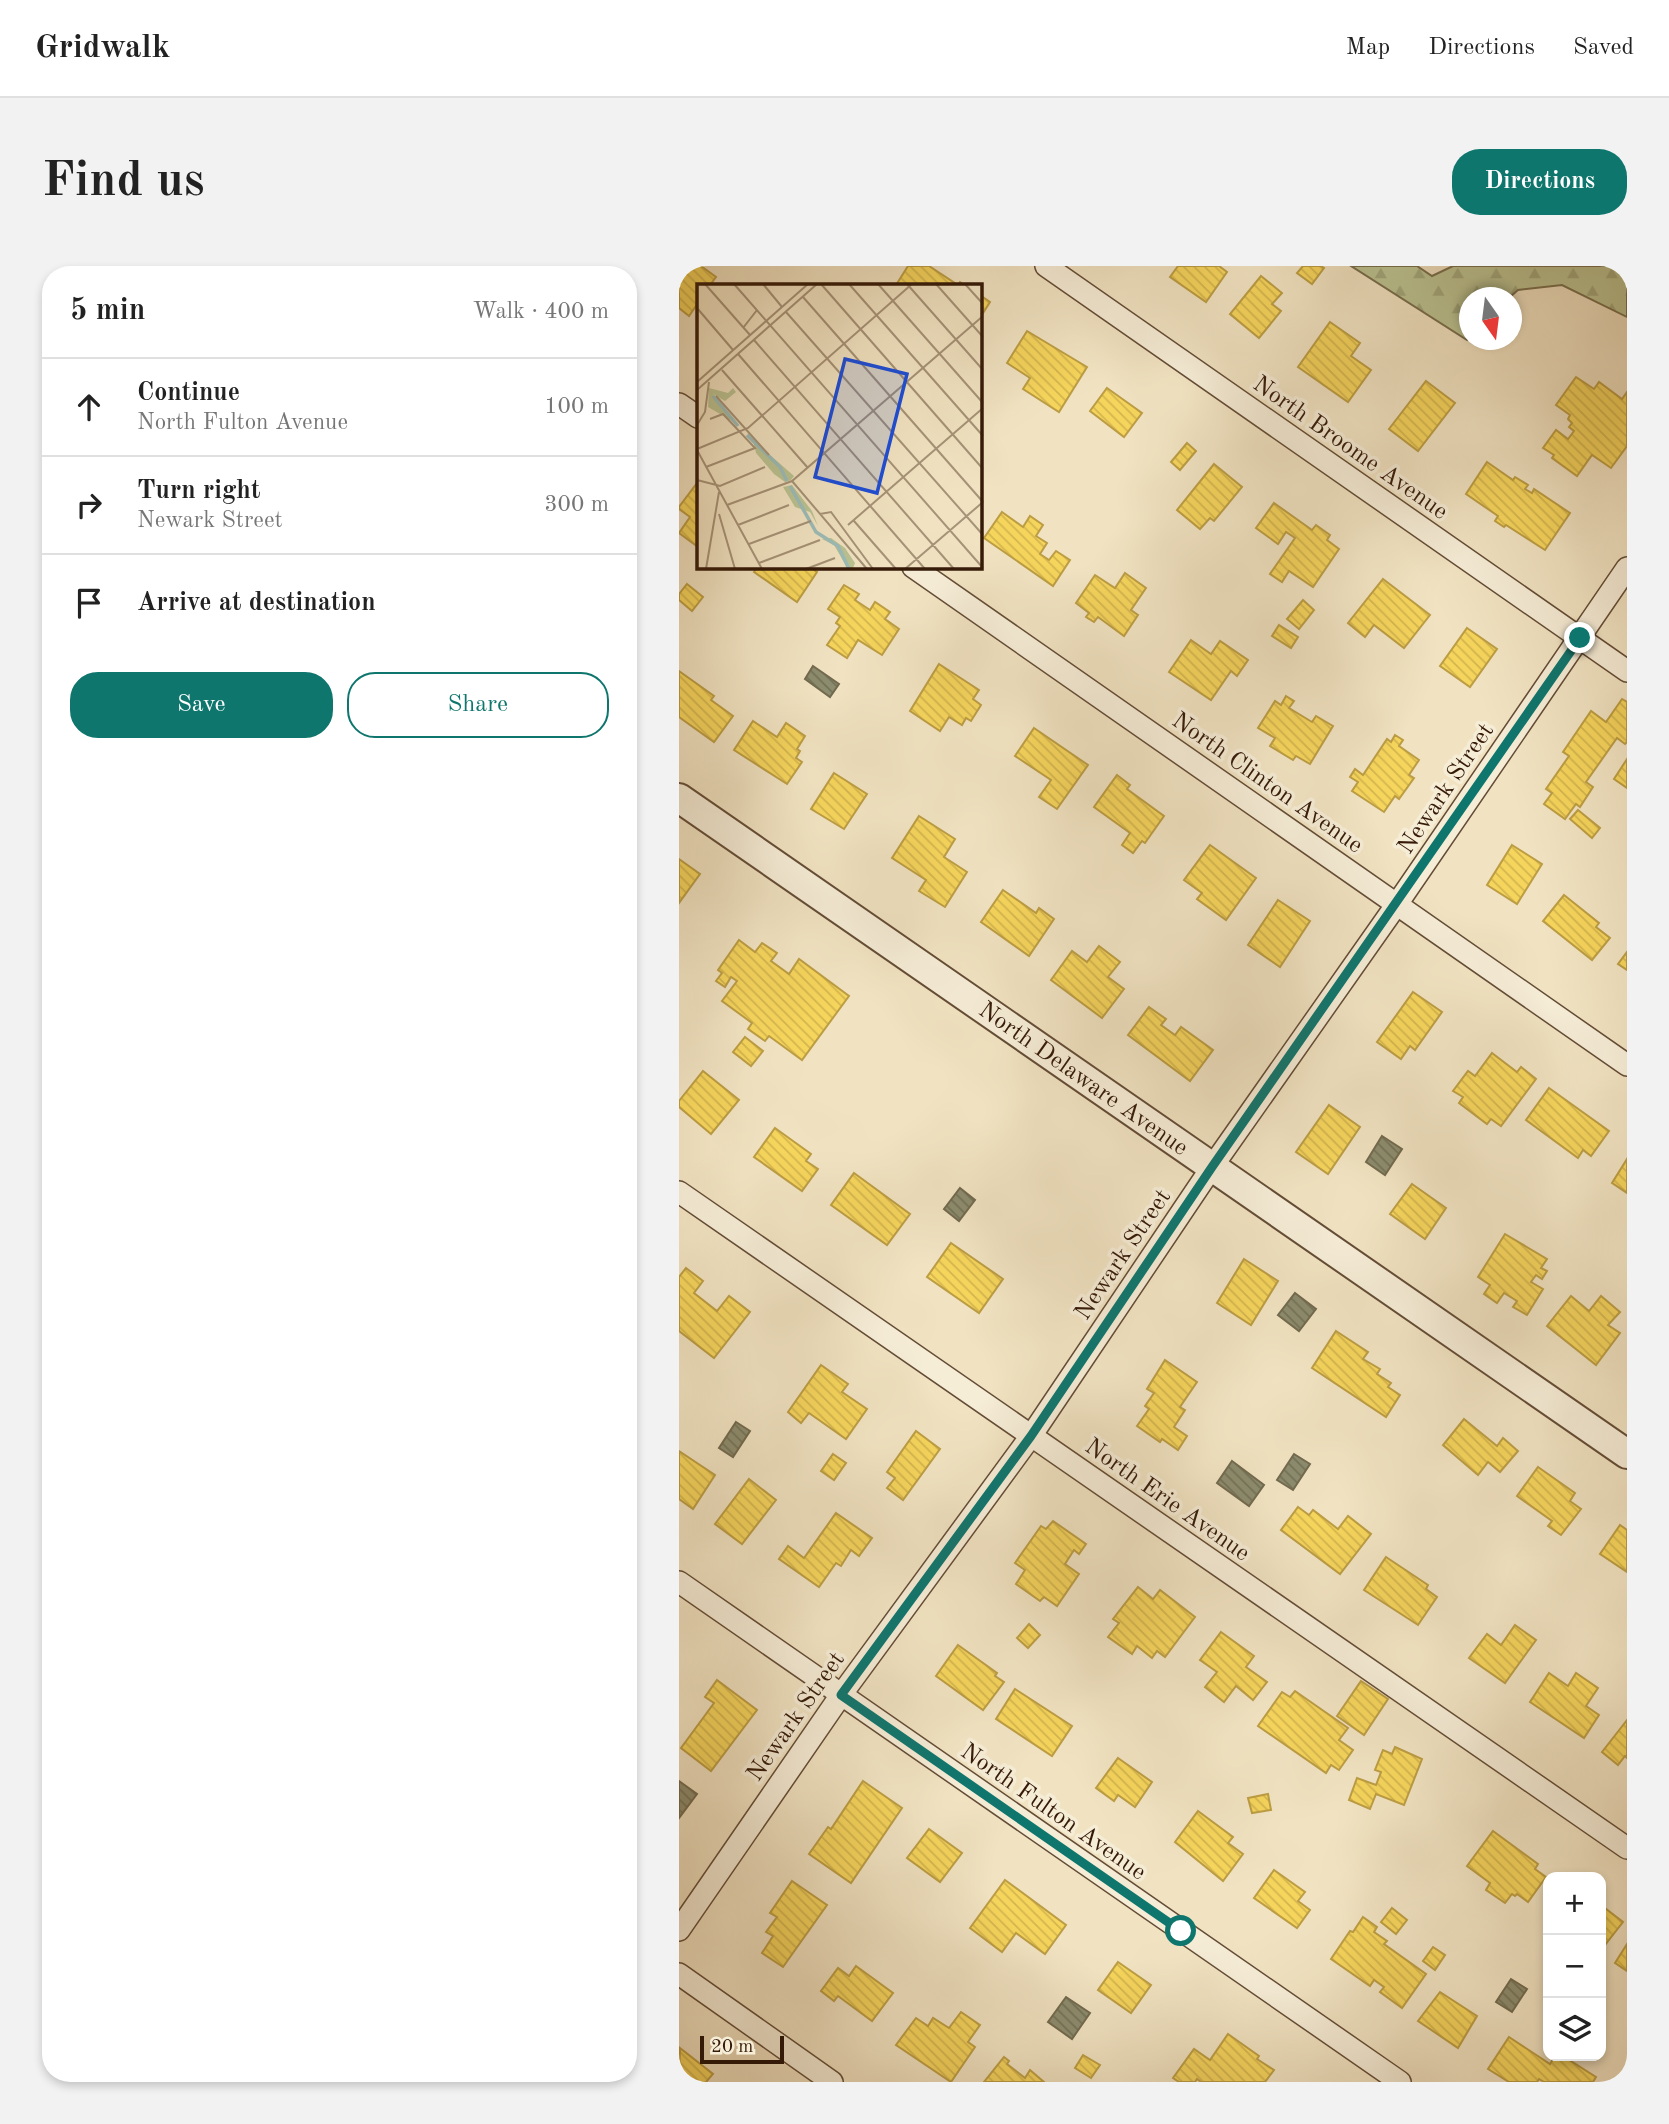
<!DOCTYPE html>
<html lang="en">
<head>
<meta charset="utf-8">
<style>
  body { margin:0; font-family:"Old Standard TT",serif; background:#f2f2f2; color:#222 }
  .controls { position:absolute; right:21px; bottom:21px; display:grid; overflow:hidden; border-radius:14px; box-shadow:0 4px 10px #0003 }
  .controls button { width:63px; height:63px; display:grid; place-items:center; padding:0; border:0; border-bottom:2px solid #e0e0e0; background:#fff; color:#222; font:35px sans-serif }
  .compass { position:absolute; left:780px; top:21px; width:63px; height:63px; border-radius:50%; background:#fff; box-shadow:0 4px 10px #0003; rotate:166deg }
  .scale { position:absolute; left:21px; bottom:18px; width:84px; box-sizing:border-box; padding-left:7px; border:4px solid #351a08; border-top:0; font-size:19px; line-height:24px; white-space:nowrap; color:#351a08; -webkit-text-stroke:5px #f6edd7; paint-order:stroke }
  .stop { position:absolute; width:21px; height:21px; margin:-16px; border:5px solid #0f766e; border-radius:50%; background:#fff }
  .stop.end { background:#0f766e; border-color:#fff; box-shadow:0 2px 7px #0008 }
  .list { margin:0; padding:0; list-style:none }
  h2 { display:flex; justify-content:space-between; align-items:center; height:91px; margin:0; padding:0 28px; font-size:30px }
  h2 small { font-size:23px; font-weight:400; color:#767676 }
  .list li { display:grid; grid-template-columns:46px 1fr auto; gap:21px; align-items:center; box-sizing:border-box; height:98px; padding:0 28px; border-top:2px solid #e0e0e0 }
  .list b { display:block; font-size:26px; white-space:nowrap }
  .list p { margin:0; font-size:23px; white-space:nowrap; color:#767676 }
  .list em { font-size:23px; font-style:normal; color:#767676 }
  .actions { display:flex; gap:14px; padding:21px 28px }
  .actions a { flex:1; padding:16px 0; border:2px solid #0f766e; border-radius:28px; text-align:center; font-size:24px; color:#0f766e }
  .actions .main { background:#0f766e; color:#fff }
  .icon { flex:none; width:38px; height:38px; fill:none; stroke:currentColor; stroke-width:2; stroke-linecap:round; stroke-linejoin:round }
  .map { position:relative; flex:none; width:948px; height:1816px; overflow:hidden; border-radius:28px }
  header { display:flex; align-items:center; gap:42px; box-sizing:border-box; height:98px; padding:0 35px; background:#fff; border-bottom:2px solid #e0e0e0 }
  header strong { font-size:33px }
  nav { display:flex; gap:38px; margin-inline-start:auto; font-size:24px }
  .intro { display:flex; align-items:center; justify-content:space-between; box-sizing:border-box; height:168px; padding:0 42px }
  h1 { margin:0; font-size:49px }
  .button { padding:18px 32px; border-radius:28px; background:#0f766e; color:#fff; font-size:24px; font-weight:700 }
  main { display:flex; gap:42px; padding:0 42px }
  aside { flex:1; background:#fff; border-radius:28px; box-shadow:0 4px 10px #0003 }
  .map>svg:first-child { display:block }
  .forest { fill:url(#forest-firs); stroke:#786e4e; stroke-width:2 }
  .homes { fill:url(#homes-back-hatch); stroke:#bc9d43; stroke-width:2 }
  .industry { fill:url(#industry-back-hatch); stroke:#726a4f; stroke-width:2 }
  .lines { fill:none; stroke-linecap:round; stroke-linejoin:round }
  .minor-casing { stroke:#644c36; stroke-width:24 }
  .tertiary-casing { stroke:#644c36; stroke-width:32 }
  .minor { stroke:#f6edd7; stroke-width:21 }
  .tertiary { stroke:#f6edd7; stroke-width:28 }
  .route { stroke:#0f766e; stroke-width:9 }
  .labels { text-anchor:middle; stroke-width:7; stroke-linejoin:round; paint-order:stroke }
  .street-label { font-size:24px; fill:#351a08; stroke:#f6edd7 }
  .inset-river { fill:none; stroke:#9cbdb9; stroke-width:3.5 }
  .inset-road { fill:none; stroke:#a69378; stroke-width:2 }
  .view { fill:#1d4ed8; fill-opacity:0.15; stroke:#1d4ed8; stroke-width:3.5 }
  .inset-edge { fill:none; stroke:#351a08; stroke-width:3.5 }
</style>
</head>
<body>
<header>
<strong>Gridwalk</strong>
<nav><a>Map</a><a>Directions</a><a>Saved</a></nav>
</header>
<div class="intro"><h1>Find us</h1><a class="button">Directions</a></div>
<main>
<aside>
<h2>5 min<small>Walk · 400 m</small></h2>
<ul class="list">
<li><svg class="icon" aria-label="ahead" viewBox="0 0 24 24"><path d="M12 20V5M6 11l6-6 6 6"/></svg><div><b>Continue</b><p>North Fulton Avenue</p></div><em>100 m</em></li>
<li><svg class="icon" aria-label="right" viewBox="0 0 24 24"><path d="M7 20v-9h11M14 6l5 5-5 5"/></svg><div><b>Turn right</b><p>Newark Street</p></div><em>300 m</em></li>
<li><svg class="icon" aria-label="arrive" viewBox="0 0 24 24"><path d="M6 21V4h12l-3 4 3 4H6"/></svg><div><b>Arrive at destination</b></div></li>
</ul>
<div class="actions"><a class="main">Save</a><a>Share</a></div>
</aside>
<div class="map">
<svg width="948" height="1816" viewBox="0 0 948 1816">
  <defs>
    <pattern id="forest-firs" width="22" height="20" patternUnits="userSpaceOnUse" patternTransform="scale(1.75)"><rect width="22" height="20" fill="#bbc393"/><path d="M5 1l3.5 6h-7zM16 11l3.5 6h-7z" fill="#a1a77d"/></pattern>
    <pattern id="homes-back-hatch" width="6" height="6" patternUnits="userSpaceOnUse" patternTransform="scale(1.75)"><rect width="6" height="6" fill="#f6d55c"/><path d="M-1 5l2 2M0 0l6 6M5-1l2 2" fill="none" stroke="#d4b64e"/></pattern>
    <pattern id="industry-back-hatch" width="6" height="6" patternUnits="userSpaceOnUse" patternTransform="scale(1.75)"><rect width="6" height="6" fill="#8c8c6e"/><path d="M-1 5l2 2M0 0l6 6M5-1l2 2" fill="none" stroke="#737258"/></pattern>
  </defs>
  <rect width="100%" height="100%" fill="#f1e3c2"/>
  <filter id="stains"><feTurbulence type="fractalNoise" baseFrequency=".00286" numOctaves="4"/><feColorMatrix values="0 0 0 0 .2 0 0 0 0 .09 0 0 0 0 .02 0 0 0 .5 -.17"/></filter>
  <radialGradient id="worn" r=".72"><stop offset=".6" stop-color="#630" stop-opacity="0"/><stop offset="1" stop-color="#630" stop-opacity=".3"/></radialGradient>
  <!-- forest -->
  <path class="forest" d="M672,0h66l15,10 21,-10h174v51l-65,-32 -44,5 -8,7 -41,1v40l-2,2z"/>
  <!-- homes -->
  <g class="homes">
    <path d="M0,0h22l15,11 -6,8h-12v18l-9,13 -10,-8z"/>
    <path d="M229,0h21l29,19 2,-3 5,3h-69z"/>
    <path d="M499,0h41l8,6 -21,30 -36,-25z"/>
    <path d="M624,0h18l3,2 -12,16 -15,-11z"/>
    <path d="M582,10l21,17 -10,11 9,7 -22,27 -29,-24z"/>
    <path d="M301,29l10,7 -10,16z"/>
    <path d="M651,56l30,21 -9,13 20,14 -23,32 -50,-35z"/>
    <path d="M348,65l60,36 -28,45 -36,-23 7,-11 -23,-15z"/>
    <path d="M897,111l18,12 5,-7 23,17 5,-7v54l-16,22 -19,-13 -15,21 -25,-18 2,-3 -11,-7 13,-18 12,9 6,-8 -5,-4 3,-4 -4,-4 2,-4 -14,-10z"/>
    <path d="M747,115l29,22 -37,48 -29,-22z"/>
    <path d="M428,122l35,25 -18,24 -34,-26z"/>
    <path d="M508,177l9,8 -16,19 -9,-8z"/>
    <path d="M808,196l26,18 2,-3 13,8 -3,4 7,4 2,-4 36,24 -25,37 -39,-25 -2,2 -9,-6 3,-5 -32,-22z"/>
    <path d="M535,198l28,23 -28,34 -4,-3 -10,11 -23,-19z"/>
    <path d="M18,217l1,1v63l-19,-14 11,-16 -11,-8v-2z"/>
    <path d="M595,237l38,27 4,-5 14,10 -3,5 12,9 -26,38 -24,-16 -7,11 -12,-8 25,-36 -9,-6 -8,12 -22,-16z"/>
    <path d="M323,246l21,15 7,-11 13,9 -7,11 11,7 -7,11 9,6 7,-9 14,9 -17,26 -69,-48z"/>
    <path d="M78,301h53l7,5 -20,30 -43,-30z"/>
    <path d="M446,307l21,15 -15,22 7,5 -14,21 -26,-19 -4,5 -8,-5 3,-4 -13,-10 19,-28 20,13z"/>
    <path d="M704,313l47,36 -26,33 -30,-23 -9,12 -17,-14z"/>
    <path d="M8,318l16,13 -11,14 -13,-11v-6z"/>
    <path d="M165,319l15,9 -4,6 15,10 5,-8 15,10 -5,7 14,10 -17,26 -24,-15 -11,18 -20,-13 13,-19 -4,-3 4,-6 -12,-8z"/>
    <path d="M624,334l11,10 -15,19 -12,-10z"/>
    <path d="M600,359l19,12 -7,11 -19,-12z"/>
    <path d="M788,362l30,21 -27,38 -30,-21z"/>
    <path d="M512,374l20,14 9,-13 28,19 -11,16 -6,-5 -20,29 -42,-28z"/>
    <path d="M260,398l40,26 -6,9 8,6 -10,16 -5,-3 -4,7 -13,-8 -9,14 -30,-20z"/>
    <path d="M0,405l35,25 -3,4 22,16 -19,26 -35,-25z"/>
    <path d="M607,430l8,5 -5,7 23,14 4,-6 17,10 -23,38 -14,-8 -3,4 -23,-14 5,-8 -17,-10 17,-27 6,4z"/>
    <path d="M943,433l5,3v40l-2,2 -8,-6 -31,44 7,5 -13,20 -4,-3 -11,15 -21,-15 8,-11 -6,-4 23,-33 -6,-4 28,-41 15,11z"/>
    <path d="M74,455l24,16 9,-14 19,13 -8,13 3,2 -4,7 6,4 -15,22 -53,-34z"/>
    <path d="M355,462l54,37 -31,44 -18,-12 12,-17 -36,-24z"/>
    <path d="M716,469l8,5 -4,6 20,14 -10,15 5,3 -15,21 -4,-3 -11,16 -32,-21 6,-9 -8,-5 5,-8 8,6 24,-36 4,3z"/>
    <path d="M948,493v29l-13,-9z"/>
    <path d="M155,507l33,21 -23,35 -33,-20z"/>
    <path d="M438,509l13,10 -3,4 37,27 -19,27 -3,-2 -9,12 -11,-8 8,-12 -36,-26z"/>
    <path d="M899,544l22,18 -8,10 -22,-19z"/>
    <path d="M240,550l36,23 -11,18 23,15 -22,35 -26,-16 7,-11 -34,-22z"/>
    <path d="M531,579l46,33 -30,42 -29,-21 5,-6 -18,-13z"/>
    <path d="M833,579l30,19 -25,40 -30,-19z"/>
    <path d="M0,593l21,15 -21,29z"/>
    <path d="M324,624l33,23 3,-5 15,11 -25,37 -48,-34z"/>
    <path d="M885,629l35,28 -3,4 14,11 -18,22 -49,-39z"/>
    <path d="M599,634l32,21 -30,46 -32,-22z"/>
    <path d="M60,674l16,12 7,-9 15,10 -6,8 18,13 10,-15 50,37 -47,64 -33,-24 -4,5 -17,-12 4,-6 -30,-22 15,-20 -6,-4 -6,10 -9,-6 6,-8 -4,-3z"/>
    <path d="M420,680l21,16 -12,15 16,12 -22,29 -51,-38 21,-29 15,11z"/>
    <path d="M948,686v18l-9,-6z"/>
    <path d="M734,726l29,20 -27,38 -5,-4 -9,13 -24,-17z"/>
    <path d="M470,741l17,12 -5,6 14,10 6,-8 32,23 -23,31 -62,-46z"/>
    <path d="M66,771l18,14 -12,15 -18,-14z"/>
    <path d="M813,787l25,19 4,-5 15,12 -35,47 -10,-7 -4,5 -28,-21 4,-6 -10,-6 15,-20 7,5z"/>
    <path d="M24,805l36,29 -28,34 -32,-27v-6z"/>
    <path d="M870,822l60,43 -18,25 -8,-6 -5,8 -52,-38z"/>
    <path d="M650,839l31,22 -32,47 -32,-22z"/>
    <path d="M96,862l36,26 -5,7 12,8 -16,22 -48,-34z"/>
    <path d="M948,893v34l-15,-10z"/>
    <path d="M175,907l56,41 -23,31 -56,-40z"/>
    <path d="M733,918l34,24 -21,31 -35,-25z"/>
    <path d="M826,968l42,25 -6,9 6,3 -5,8 -6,-4 -5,7 12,7 -16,26 -14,-8 4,-6 -13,-8 -7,10 -13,-9 6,-9 -12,-8z"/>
    <path d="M272,977l52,36 -24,34 -52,-36z"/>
    <path d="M565,993l34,22 -27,44 -34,-22z"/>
    <path d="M7,1002l17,13 -9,12 23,18 12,-15 21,16 -36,46 -35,-27v-54z"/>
    <path d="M892,1030l18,15 12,-15 19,16 -12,13 12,8 -24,32 -49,-39z"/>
    <path d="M657,1065l32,21 -5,7 17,10 -3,5 14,9 -3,4 12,8 -14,22 -74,-49z"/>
    <path d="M486,1094l32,22 -17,25 5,3 -11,17 13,9 -9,14 -16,-11 -2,3 -23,-16 12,-17 -4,-3 9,-13 -7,-4z"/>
    <path d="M142,1099l27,19 -6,8 25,17 -21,30 -37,-26 -8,10 -13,-11z"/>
    <path d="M785,1153l33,27 6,-8 15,13 -18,21 -12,-10 -10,13 -35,-30z"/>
    <path d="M237,1165l24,18 -37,51 -16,-12 8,-10 -8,-6z"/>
    <path d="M0,1185l36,24 -22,34 -14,-10z"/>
    <path d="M154,1188l13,9 -12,17 -13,-9z"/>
    <path d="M859,1201l37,26 -5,8 11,8 -20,26 -13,-9 4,-5 -35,-25z"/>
    <path d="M70,1213l27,21 -34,44 -27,-20z"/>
    <path d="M619,1241l11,8 4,-5 25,19 10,-13 23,18 -31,40 -59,-44z"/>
    <path d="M157,1247l36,25 -13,18 -8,-6 -10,16 -5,-3 -17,24 -40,-28 9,-13 16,12z"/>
    <path d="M374,1255l33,23 -7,10 -5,-4 -9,14 14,10 -22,32 -13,-9 -4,4 -24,-17 9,-14 -10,-7 26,-37 5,3z"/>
    <path d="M941,1259l7,5v42l-27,-18z"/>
    <path d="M707,1291l42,28 -2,4 11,8 -19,28 -54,-35z"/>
    <path d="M459,1321l15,12 7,-9 35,27 -30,40 -8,-6 -5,7 -15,-12 -5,8 -24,-17 11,-14 -6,-4z"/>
    <path d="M350,1358l11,11 -12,13 -11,-10z"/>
    <path d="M836,1359l21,15 -31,43 -36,-25 18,-24 14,11z"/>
    <path d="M542,1366l33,24 -8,11 21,15 -14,18 -17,-14 -12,16 -19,-15 12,-15 -17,-12z"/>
    <path d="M279,1379l39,28 -2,3 9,6 -21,28 -47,-34z"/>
    <path d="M870,1407l19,13 8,-13 22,15 -12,18 13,9 -15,23 -54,-36z"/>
    <path d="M38,1414l40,30 -46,61 -30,-23 33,-45 -9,-6z"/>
    <path d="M682,1415l27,18 -24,36 -27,-19z"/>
    <path d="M336,1423l57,37 -20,30 -56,-37z"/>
    <path d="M616,1425l53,37 -9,12 14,10 -14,20 -8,-5 -5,8 -68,-47 24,-34 8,5z"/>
    <path d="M948,1454v38l-2,-2 -7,9 -16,-13z"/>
    <path d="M716,1481l27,12 -18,46 -28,-11 -6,15 -21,-9 8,-22 19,7 5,-13 -6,-2 8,-20 9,4z"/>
    <path d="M439,1492l34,24 -17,25 -17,-12 -4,6 -18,-13z"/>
    <path d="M184,1515l39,27 -51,75 -42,-29 19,-27 3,2z"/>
    <path d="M589,1528l3,16 -19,3 -4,-15z"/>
    <path d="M519,1545l35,26 -5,6 15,11 -20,27 -48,-39z"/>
    <path d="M250,1563l33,24 -22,29 -33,-24z"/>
    <path d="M814,1565l45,33 -3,5 11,8 -18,25 -11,-8 -2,2 -3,-2 -7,9 -19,-13 4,-7 -23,-17z"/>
    <path d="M595,1604l31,22 -7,9 12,9 -13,18 -43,-30z"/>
    <path d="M326,1614l61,45 -21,29 -29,-21 -14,19 -32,-24z"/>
    <path d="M113,1615l35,24 -44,62 -21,-14 11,-17 -7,-4 11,-15 -7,-4z"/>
    <path d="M922,1639l22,17 -22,28z"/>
    <path d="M713,1642l15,12 -11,14 -15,-12z"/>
    <path d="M684,1651l14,10 -3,5 13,9 -3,3 42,30 -24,34 -22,-16 4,-5 -10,-7 -4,6 -39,-27 19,-28 3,1z"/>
    <path d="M948,1678v27l-12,-8z"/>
    <path d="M754,1681l12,8 -10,15 -12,-9z"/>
    <path d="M439,1696l33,23 -20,28 -33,-23z"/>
    <path d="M177,1700l37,27 -21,28 -34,-25 -4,5 -13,-10 17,-23 11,8z"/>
    <path d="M761,1726l37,24 -19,32 -40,-27z"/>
    <path d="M282,1746l19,13 -12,17 7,5 -24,35 -55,-37 20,-27 12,8 5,-8 16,10z"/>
    <path d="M549,1768l31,22 -2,3 17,11 -9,12h-64l-4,-3 -2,3h-16l-6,-4 21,-29 16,11z"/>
    <path d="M830,1771l41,27 5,-8h8l33,21 -3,5h-49l-5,-3 -2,3h-28l-21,-13z"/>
    <path d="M1,1782l33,26 -7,8h-27z"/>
    <path d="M404,1789l17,10 -9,13 -16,-10z"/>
    <path d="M325,1791l5,4 -2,3 18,14 5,-8 14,12h-60z"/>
  </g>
  <!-- industry -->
  <g class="industry">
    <path d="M134,400l26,18 -9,13 -25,-18z"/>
    <path d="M703,870l20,13 -17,26 -19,-13z"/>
    <path d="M281,922l15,12 -16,21 -15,-12z"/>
    <path d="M616,1027l21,16 -17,22 -21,-16z"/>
    <path d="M57,1156l14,9 -17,26 -14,-9z"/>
    <path d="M615,1188l16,10 -17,26 -16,-10z"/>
    <path d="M553,1195l32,24 -15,21 -32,-23z"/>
    <path d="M0,1515l18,13 -18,24z"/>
    <path d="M832,1713l16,10 -15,23 -16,-10z"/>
    <path d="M387,1731l24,16 -18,26 -24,-17z"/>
  </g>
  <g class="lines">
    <!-- minor casing -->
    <g class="minor-casing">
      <g id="minor">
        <path d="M367,0l581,405"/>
        <path d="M0,138l19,13"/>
        <path d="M234,301l714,498"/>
        <path d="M0,926l948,656"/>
        <path d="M0,1316l721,500"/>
        <path d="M0,1664l162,-235 190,-259 181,-269 185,-263 230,-336"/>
        <path d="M0,1708l153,108"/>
      </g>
    </g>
    <!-- tertiary casing -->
    <g class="tertiary-casing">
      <path id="tertiary" d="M0,532l948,656"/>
    </g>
    <!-- minor -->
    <use href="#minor" class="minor"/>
    <!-- tertiary -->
    <use href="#tertiary" class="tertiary"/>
  </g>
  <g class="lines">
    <!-- route -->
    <path class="route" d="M502,1665l-340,-236 190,-259 181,-269 368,-529"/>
  </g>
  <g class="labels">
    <!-- street labels -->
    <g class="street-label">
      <text transform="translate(672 181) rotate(35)" y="8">North Broome Avenue</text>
      <text transform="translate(589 516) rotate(35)" y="8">North Clinton Avenue</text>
      <text transform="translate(766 522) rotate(-56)" y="8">Newark Street</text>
      <text transform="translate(405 812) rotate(35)" y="8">North Delaware Avenue</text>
      <text transform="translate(443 988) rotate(-56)" y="8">Newark Street</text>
      <text transform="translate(489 1233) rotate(35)" y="8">North Erie Avenue</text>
      <text transform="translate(116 1450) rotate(-55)" y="8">Newark Street</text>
      <text transform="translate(375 1545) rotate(35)" y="8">North Fulton Avenue</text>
    </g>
  </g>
  <!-- overview -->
  <g transform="translate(18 18)">
    <rect width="285" height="285" fill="#f1e3c2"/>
    <path d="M12,104l19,5 5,-5 3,4 -11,9 -12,-7 26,31 -31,-18zM56,156l41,36 -3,4 -6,2 -11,-8 -18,-21zM95,201l20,26 6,15 -8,-14 -15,-5 -12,-20zM134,254l14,10 10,15 -2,5 -5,1 -14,-24 -12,-6z" fill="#bbc393"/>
    <path class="inset-river" d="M16,112l25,30M50,151l33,32 7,14M93,202l26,46 22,14 11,23"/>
    <path class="inset-road" d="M8,0l45,51M37,0l249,284M66,0l19,23M124,0l162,185M152,0l134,152M181,0l105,119M210,0l76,86M239,0l47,53M268,0l18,20M106,13l180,205M0,24l36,42M89,28l197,223M46,44l14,-18M57,56l200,229M41,70l187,215M25,86l86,98M0,98l111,-98M0,106l120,-106M19,112l53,59M0,141l8,-13 4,-30M0,165l51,-21 164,-144M0,166l65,119M9,183l49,-19 -32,-34 -13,5M0,196l23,6 45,-19M95,197l75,88M30,221l65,-24 191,-165M22,230l16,55M123,230l11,-2 42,57M157,237l42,48M41,241l51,-20M151,241l135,-117M52,260l62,-23M62,279l61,-23M9,285l13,-77M109,285l29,-11M208,285l78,-67"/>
    <path class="view" d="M148,75l62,15 -30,119 -62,-16z"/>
    <rect width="285" height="285" class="inset-edge"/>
  </g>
  <rect width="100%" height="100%" filter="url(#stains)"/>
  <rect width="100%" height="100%" fill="url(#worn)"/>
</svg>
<div class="controls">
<button>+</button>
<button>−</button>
<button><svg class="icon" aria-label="layers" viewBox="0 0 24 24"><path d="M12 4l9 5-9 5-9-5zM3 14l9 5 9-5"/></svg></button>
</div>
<svg class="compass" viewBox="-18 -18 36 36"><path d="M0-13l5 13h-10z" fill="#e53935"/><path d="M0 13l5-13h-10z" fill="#767676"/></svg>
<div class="scale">20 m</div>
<div class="stop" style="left:502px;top:1665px"></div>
<div class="stop end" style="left:901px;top:372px"></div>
</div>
</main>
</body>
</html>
